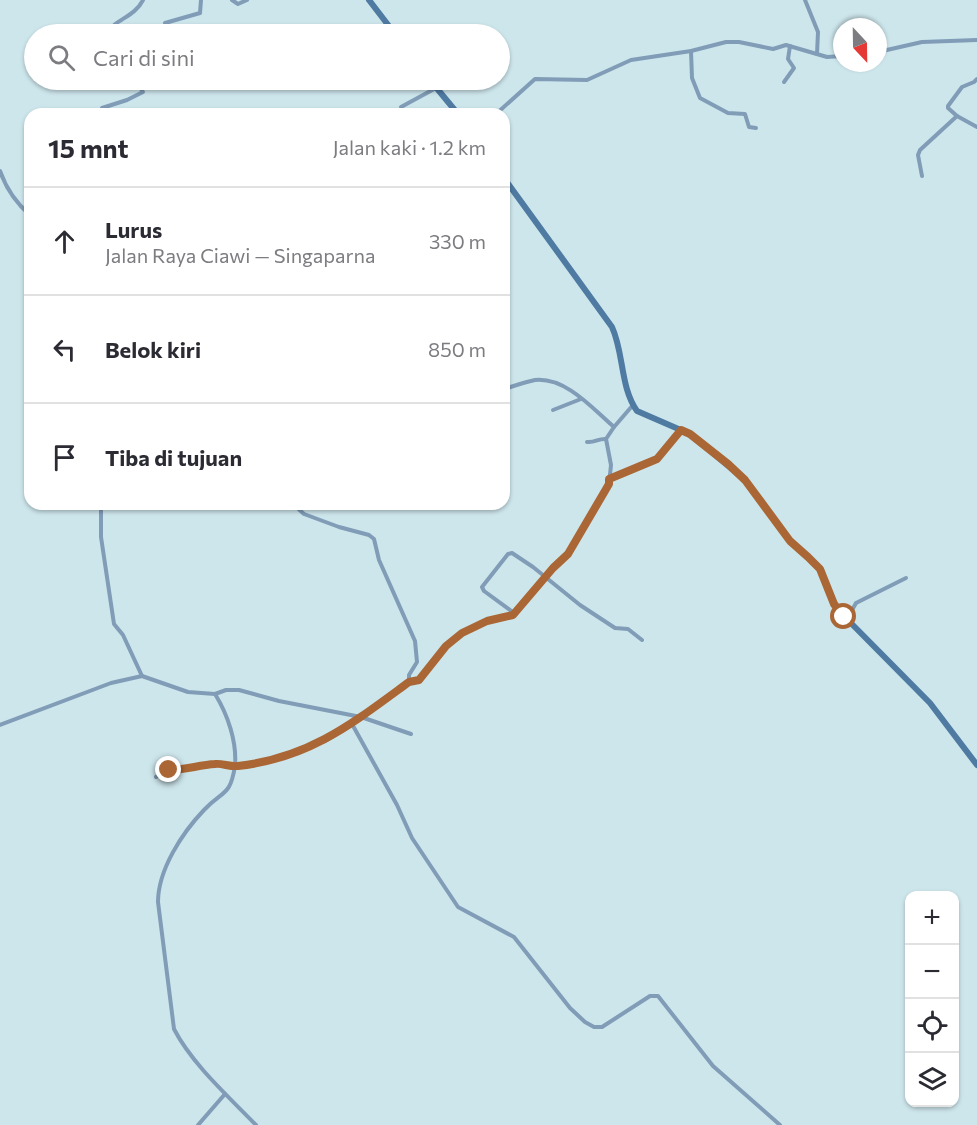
<!DOCTYPE html>
<html lang="id">
<head>
<meta charset="utf-8">
<style>
  body { margin:0; font-family:Commissioner,sans-serif; background:#f7f7f7; color:#2b2b33 }
  .controls { position:absolute; right:18px; bottom:18px; display:grid; overflow:hidden; border-radius:12px; box-shadow:0 2px 4px #0004 }
  .controls button { width:54px; height:54px; display:grid; place-items:center; padding:0; border:0; border-bottom:2px solid #e1e1e2; background:#fff; color:#2b2b33; font:30px sans-serif }
  .compass { position:absolute; left:833px; top:18px; width:54px; height:54px; border-radius:50%; background:#fff; box-shadow:0 2px 4px #0004; rotate:158deg }
  .stop { position:absolute; width:18px; height:18px; margin:-14px; border:4px solid #aa6735; border-radius:50%; background:#fff }
  .stop.end { background:#aa6735; border-color:#fff; box-shadow:0 2px 6px #0008 }
  .list { margin:0; padding:0; list-style:none }
  h2 { display:flex; justify-content:space-between; align-items:center; height:78px; margin:0; padding:0 24px; font-size:26px }
  h2 small { font-size:20px; font-weight:400; color:#7c7c81 }
  .list li { display:grid; grid-template-columns:39px 1fr auto; gap:18px; align-items:center; box-sizing:border-box; height:108px; padding:0 24px; border-top:2px solid #e1e1e2 }
  .list b { display:block; font-size:22px; white-space:nowrap }
  .list p { margin:0; font-size:20px; white-space:nowrap; color:#7c7c81 }
  .list em { font-size:20px; font-style:normal; color:#7c7c81 }
  .icon { flex:none; width:33px; height:33px; fill:none; stroke:currentColor; stroke-width:2; stroke-linecap:round; stroke-linejoin:round }
  .map { position:relative; flex:none; width:977px; height:1125px; overflow:hidden }
  .search { position:absolute; background:#fff; box-shadow:0 2px 4px #0004; left:24px; top:24px; width:486px; height:66px; display:flex; align-items:center; gap:15px; box-sizing:border-box; padding:0 21px; border-radius:33px; color:#7c7c81; font-size:22px }
  .panel { position:absolute; background:#fff; box-shadow:0 2px 4px #0004; left:24px; top:108px; width:486px; height:402px; border-radius:18px }
  .map>svg:first-child { display:block }
  .lines { fill:none; stroke-linecap:round; stroke-linejoin:round }
  .street { stroke:#809cb7; stroke-width:4 }
  .secondary { stroke:#4f7aa2; stroke-width:6 }
  .route { stroke:#aa6735; stroke-width:8 }
</style>
</head>
<body>
<div class="map">
<svg width="977" height="1125" viewBox="0 0 977 1125">
  <rect width="100%" height="100%" fill="#cde6ec"/>
  <g class="lines">
    <!-- street -->
    <g class="street">
      <path d="M232,0l6,4 9,-4"/>
      <path d="M805,0l13,32 -1,22"/>
      <path d="M165,23l35,-10 1,-13"/>
      <path d="M107,34c7,-15 27,-16 36,-34"/>
      <path d="M691,51l1,27 8,20 28,15 17,1 4,13 7,1"/>
      <path d="M878,52l44,-10 55,-2"/>
      <path d="M784,82l10,-14 -6,-9 2,-13"/>
      <path d="M86,86l2,-6"/>
      <path d="M401,107l35,-19"/>
      <path d="M102,108l25,-8 16,-8 -8,-12"/>
      <path d="M496,114l39,-35 52,1 44,-20 60,-9 35,-9h13l34,7 13,-4 41,12 15,-1"/>
      <path d="M957,116l20,11"/>
      <path d="M0,171c6,17 16,32 30,44"/>
      <path d="M922,176l-4,-21 2,-5 37,-34 -9,-8v-2l14,-19 12,-5 3,-3"/>
      <path d="M504,389c10,-3 21,-7 31,-9 31,-3 58,29 79,47"/>
      <path d="M553,410l28,-11"/>
      <path d="M587,442c8,1 12,-4 19,-3"/>
      <path d="M610,479l48,-21 6,-5 16,-23"/>
      <path d="M101,504v33l13,87 9,11 19,41"/>
      <path d="M293,504l11,10 35,13 30,8 5,4 5,21 36,81 2,21 -8,13v7"/>
      <path d="M514,613l-30,-22 -2,-4 26,-33 4,-1 21,14 47,38 35,23 13,1 14,11"/>
      <path d="M845,616l6,-4 5,-9 50,-25"/>
      <path d="M215,694l11,-4h13l40,11 82,16 50,17"/>
      <path d="M352,724l45,81 15,33 46,69 56,30 56,71 15,14 9,5h8l48,-31h8l55,70 67,59"/>
      <path d="M0,725l111,-42 31,-7 46,16 27,2c13,21 22,48 20,72l52,-10 38,-15 22,-13 62,-46 13,-4 24,-32 16,-13 25,-12 26,-6 40,-47 15,-14 41,-70 2,-19 -5,-26 8,-12 19,-22"/>
      <path d="M156,777l10,-7 49,-6 20,2c-5,31 -12,24 -31,44 -22,23 -46,60 -46,92l16,127c18,35 55,68 82,96"/>
      <path d="M198,1125l27,-31"/>
    </g>
    <!-- secondary -->
    <g class="secondary">
      <path d="M369,0l26,34"/>
      <path d="M430,80l28,34"/>
      <path d="M504,178l108,149c12,26 8,60 25,84l53,23 55,46 45,61 18,16 12,12 14,35 6,8 90,91 47,62"/>
    </g>
  </g>
  <g class="lines">
    <!-- route -->
    <path class="route" d="M169,770c16,0 30,-5 46,-6 7,-1 15,3 23,2 72,-8 115,-43 171,-84l10,-2 27,-34 16,-13 25,-12 26,-6 40,-47 15,-14 41,-70v-5l48,-20 24,-29 9,4 38,30 17,16 45,61 18,16 12,12 14,35 10,13"/>
  </g>
</svg>
<div class="controls">
<button>+</button>
<button>−</button>
<button><svg class="icon" aria-label="locate" viewBox="0 0 24 24"><circle cx="12" cy="12" r="6"/><path d="M12 2v4M12 18v4M2 12h4M18 12h4"/></svg></button>
<button><svg class="icon" aria-label="layers" viewBox="0 0 24 24"><path d="M12 4l9 5-9 5-9-5zM3 14l9 5 9-5"/></svg></button>
</div>
<svg class="compass" viewBox="-18 -18 36 36"><path d="M0-13l5 13h-10z" fill="#e53935"/><path d="M0 13l5-13h-10z" fill="#7c7c81"/></svg>
<div class="stop" style="left:844px;top:617px"></div>
<div class="stop end" style="left:169px;top:770px"></div>
<div class="search"><svg class="icon" aria-label="search" viewBox="0 0 24 24"><circle cx="10" cy="10" r="6"/><path d="M15 15l6 6"/></svg>Cari di sini</div>
<section class="panel">
<h2>15 mnt<small>Jalan kaki · 1.2 km</small></h2>
<ul class="list">
<li><svg class="icon" aria-label="ahead" viewBox="0 0 24 24"><path d="M12 20V5M6 11l6-6 6 6"/></svg><div><b>Lurus</b><p>Jalan Raya Ciawi — Singaparna</p></div><em>330 m</em></li>
<li><svg class="icon" aria-label="left" viewBox="0 0 24 24"><path d="M17 20v-9H6M10 6l-5 5 5 5"/></svg><div><b>Belok kiri</b></div><em>850 m</em></li>
<li><svg class="icon" aria-label="arrive" viewBox="0 0 24 24"><path d="M6 21V4h12l-3 4 3 4H6"/></svg><div><b>Tiba di tujuan</b></div></li>
</ul>
</section>
</div>
</body>
</html>
